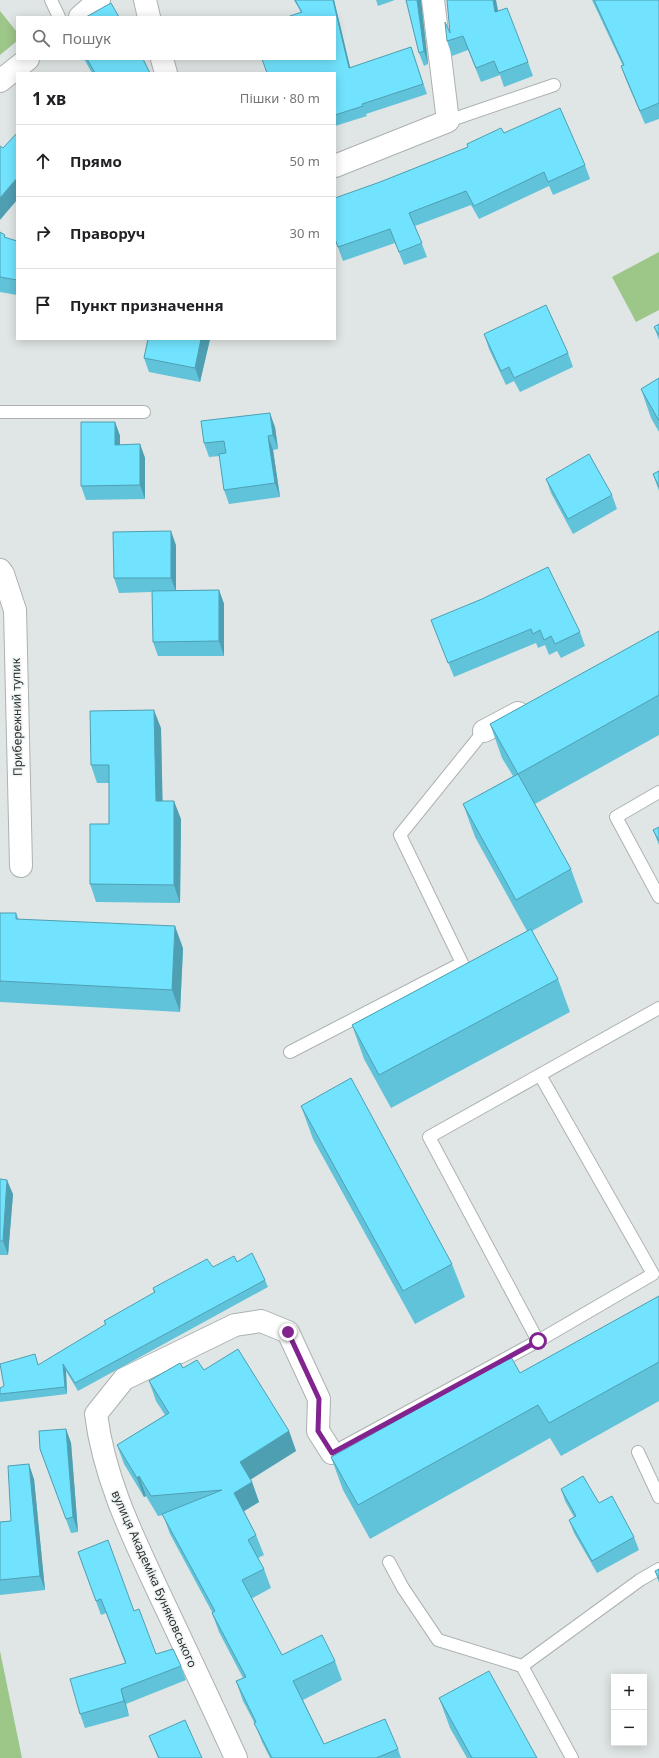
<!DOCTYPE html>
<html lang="uk">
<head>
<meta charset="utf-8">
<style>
  body { margin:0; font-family:"Noto Sans",sans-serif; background:#f6f6f6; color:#202124 }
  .controls { position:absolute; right:12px; bottom:12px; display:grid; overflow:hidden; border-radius:0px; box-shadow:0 2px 10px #0003 }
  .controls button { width:36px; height:36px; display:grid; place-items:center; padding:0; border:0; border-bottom:1px solid #e0e0e0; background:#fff; color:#202124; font:20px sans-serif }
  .stop { position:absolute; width:12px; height:12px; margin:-9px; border:3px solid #81248f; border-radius:50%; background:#fff }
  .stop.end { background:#81248f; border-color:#fff; box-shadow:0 1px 4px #0008 }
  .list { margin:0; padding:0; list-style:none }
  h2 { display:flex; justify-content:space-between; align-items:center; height:52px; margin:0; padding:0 16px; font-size:17px }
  h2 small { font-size:13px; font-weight:400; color:#757577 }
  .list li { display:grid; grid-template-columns:26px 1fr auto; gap:12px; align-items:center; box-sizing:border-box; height:72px; padding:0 16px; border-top:1px solid #e0e0e0 }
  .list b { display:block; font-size:15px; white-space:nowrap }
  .list em { font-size:13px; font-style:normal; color:#757577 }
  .icon { flex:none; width:22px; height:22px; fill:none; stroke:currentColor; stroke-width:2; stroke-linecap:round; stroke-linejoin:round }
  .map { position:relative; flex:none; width:659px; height:1758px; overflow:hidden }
  .search { position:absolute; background:#fff; box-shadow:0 2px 10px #0003; left:16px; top:16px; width:320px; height:44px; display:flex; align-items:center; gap:10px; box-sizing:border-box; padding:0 14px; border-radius:0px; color:#757577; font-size:15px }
  .panel { position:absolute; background:#fff; box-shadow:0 2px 10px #0003; left:16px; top:72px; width:320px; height:268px; border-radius:0px }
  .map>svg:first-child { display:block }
  .green { fill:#9dc689 }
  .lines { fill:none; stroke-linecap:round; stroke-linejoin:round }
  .lane-casing { stroke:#acb2b1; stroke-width:14 }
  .street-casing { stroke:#acb2b1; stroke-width:24 }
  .lane { stroke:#fff; stroke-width:12 }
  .street { stroke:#fff; stroke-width:22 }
  .wall { fill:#61c3da }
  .shaded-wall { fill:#4f9fb2 }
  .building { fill:#71e3fe; stroke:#4f9fb2 }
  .route { stroke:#81248f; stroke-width:5 }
  .labels { text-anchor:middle; stroke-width:3; stroke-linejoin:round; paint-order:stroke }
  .street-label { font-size:12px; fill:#2e3030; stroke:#edf3f3 }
</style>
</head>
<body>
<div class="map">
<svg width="659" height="1758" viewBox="0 0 659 1758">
  <rect width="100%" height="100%" fill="#e0e6e5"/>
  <!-- green -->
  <g class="green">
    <path d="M0,11l17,21v9l-17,14z"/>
    <path d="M659,252v58l-23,12 -24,-45z"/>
    <path d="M0,1651l22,107h-22z"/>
  </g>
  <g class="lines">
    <!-- lane casing -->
    <g class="lane-casing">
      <g id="lane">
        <path d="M51,0l8,17"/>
        <path d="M448,121l106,-36"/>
        <path d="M0,412h144"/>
        <path d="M659,792l-43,25 43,80"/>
        <path d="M290,1052l172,-89 -62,-128 84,-104"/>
        <path d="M538,1341l-109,-204 230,-129"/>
        <path d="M638,1452l21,45"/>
        <path d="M332,1453l206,-112 115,-67 -113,-199"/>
        <path d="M389,1562l14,26 35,52 84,26 50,92"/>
        <path d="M522,1666l118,-86 19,-11"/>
      </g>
    </g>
    <!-- street casing -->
    <g class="street-casing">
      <g id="street">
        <path d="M145,0l4,17"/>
        <path d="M80,17l19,-17"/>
        <path d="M162,59l4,14"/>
        <path d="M0,81l28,-22"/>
        <path d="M335,166l113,-45 -15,-121"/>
        <path d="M0,570l3,4 12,36 6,256"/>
        <path d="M484,731l34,-18"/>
        <path d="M236,1758c-25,-55 -51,-110 -77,-165 -27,-58 -55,-115 -63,-179l28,-35 111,-54 26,-4 27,11 31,67 -1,32 14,22"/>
      </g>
    </g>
    <!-- lane -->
    <use href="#lane" class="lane"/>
    <!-- street -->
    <use href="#street" class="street"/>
  </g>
  <!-- wall -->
  <g class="wall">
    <path d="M294,0h40l16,68 61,-21 16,47 -61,20 1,2 -32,10v-53z"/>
    <path d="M376,0h19l-17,6z"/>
    <path d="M406,0h15l7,64 -4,2 -5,-13z"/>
    <path d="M592,0h67v119l-14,5 -19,-44 -5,-14h2z"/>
    <path d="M498,11l30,51 5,14 -29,11 -4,-12 -19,7 -13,-32 -16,6 -5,-15 3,-8z"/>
    <path d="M84,59h59l7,14h-58z"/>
    <path d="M504,133l81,32 5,14 -37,16 -4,-9 -70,33 -8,-14 -56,21 12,31 -23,8 -9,-22 -52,18 -8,-22 45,-57z"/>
    <path d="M0,232l6,6 11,3v54l-17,-3z"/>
    <path d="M659,324v16l-5,-13z"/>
    <path d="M484,334l84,19 5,14 -53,25 -6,-11 -8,4 -17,-36z"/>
    <path d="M148,339h62l-10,43 -51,-10 -5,-14z"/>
    <path d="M659,378v54l-8,-14 -10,-29z"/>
    <path d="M115,422l5,14v9l20,-1 5,14v41l-59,1 -5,-14z"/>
    <path d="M275,427l3,22 -5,1 7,47 -51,7 -5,-14 -4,-34 -11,1 -5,-14z"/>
    <path d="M659,471v20l-6,-17z"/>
    <path d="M546,479l66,16 5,14 -44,25 -22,-41z"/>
    <path d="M176,545v45h43l5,14v52h-66l-5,-14 -1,-50 -33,1 -5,-15z"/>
    <path d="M431,620l149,12 5,14 -24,12 -4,-7 -8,4 -4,-10 -7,3 -2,-5 -82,34z"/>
    <path d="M659,631v104l-124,69 36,65 12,33 -51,29 26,48 12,33 -179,96 -27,-49 -12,-34 175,-94 -52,-94 -12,-33 50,-28 -11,-18 -12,-34z"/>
    <path d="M161,728l1,73 19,18 -1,84 -84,-1 -6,-18 19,-60v-41h-12l-6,-18z"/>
    <path d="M659,827v18l-6,-15z"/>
    <path d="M0,913h16l3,7 164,28 -3,64 -180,-10z"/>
    <path d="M301,1106l151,158 13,33 -50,27 -102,-185z"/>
    <path d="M0,1179l13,15 -5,61h-8z"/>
    <path d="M237,1262l28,18 3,7 -190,104 -12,-20 1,23 -67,8v-8l4,-8 101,-61 -1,-4 50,-28 -1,-5 60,-21z"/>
    <path d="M659,1296v105l-98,55 -11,-18 -180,101 -27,-49 -12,-33 189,-84z"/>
    <path d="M183,1368l21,2 85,61 7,20 -46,28 2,3 7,20 -15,9 12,24 8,20 -6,3 6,11 7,19 -20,11 31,56 53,6 7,19 -39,20 21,44 74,5 3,9h-131l-8,-16 -7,-18 -12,-23 -7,-20 7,-3 -24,-46 -7,-19v-1l-42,-78 -7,-19 -5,1 -12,-20 -2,1 -20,-33 -7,-19 48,-30 -9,-14 -7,-20z"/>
    <path d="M66,1429l5,14 7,89 -7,1 -31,-84z"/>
    <path d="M34,1479l11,111 -45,5v-73l11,-1z"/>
    <path d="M561,1489l73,48 5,13 -42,23 -23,-40 -5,-13 5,-3 -9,-16z"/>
    <path d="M78,1552l56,59 22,43 25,12 5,14 -60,24 3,12 -44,12 -5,-14 45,-51 -19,-50 -5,2z"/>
    <path d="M659,1569v14l-4,-12z"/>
    <path d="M439,1698l98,60h-70l-17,-30z"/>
    <path d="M149,1736l53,22h-44z"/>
  </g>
  <!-- shaded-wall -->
  <g class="shaded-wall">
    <path d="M333,0h1l19,79 -4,-11z"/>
    <path d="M417,0h4l7,64 -4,-13z"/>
    <path d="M493,0h3l5,26 -6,-14z"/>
    <path d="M17,178v22l-17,20v-22z"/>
    <path d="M201,339h9l-10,43 -5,-14z"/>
    <path d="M270,413l5,14 3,22 -5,-14z"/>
    <path d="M115,422l5,14v23l-5,-14z"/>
    <path d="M268,436l5,14 7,47 -5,-14z"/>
    <path d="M140,444l5,14v41l-5,-14z"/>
    <path d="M171,531l5,14v47l-5,-14z"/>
    <path d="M219,590l5,14v52l-5,-15z"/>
    <path d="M154,710l7,18 2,91 -7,-18z"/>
    <path d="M174,801l7,18 -1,84 -6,-18z"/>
    <path d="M175,926l8,22 -3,64 -8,-22z"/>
    <path d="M7,1180l6,14 -5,61 -5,-14z"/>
    <path d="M63,1364l3,7 1,23 -2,-7z"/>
    <path d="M66,1429l5,14 7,89 -5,-15z"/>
    <path d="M289,1431l7,20 -49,31 -7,-20z"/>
    <path d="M29,1464l5,15 11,111 -5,-14z"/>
    <path d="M139,1476l7,20 -2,1 -7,-19z"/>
    <path d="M252,1482l7,20 -18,11 -7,-20z"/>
    <path d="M121,1689l5,15 3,12 -5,-15z"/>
  </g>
  <!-- building -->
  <g class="building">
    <path d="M295,0h38l16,68 62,-21 12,37 -61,20 1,2 -28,9v-42h-68l-5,-14h73v-42h-48l15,-5z"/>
    <path d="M406,0h11l7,51 -5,2z"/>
    <path d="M447,0h46l2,12 12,-4 21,54 -29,11 -5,-12 -18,7 -13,-32 -16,5 -2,-19 5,11z"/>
    <path d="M594,0h65v103l-19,8 -19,-45 3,-1z"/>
    <path d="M111,3l8,14h-33z"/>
    <path d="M87,59h56l7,14h-55z"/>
    <path d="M560,108l25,57 -37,17 -4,-10 -70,34 -8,-15 -57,22 13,30 -23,9 -9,-23 -52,18 -3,-8v-41l45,-16 88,-35 -1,-3 34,-16 3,5z"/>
    <path d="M17,133v45l-17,20v-52l3,2z"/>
    <path d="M0,232l5,3 -1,2 13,4v39l-17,-3z"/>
    <path d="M546,305l22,48 -54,25 -5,-11 -8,4 -17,-37z"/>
    <path d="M659,324v11l-5,-8z"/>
    <path d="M148,339h53l-6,29 -51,-10z"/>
    <path d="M659,378v43l-18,-32z"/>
    <path d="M270,413l3,22 -5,1 7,47 -51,7 -5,-36 7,-1 -2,-12 -20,2 -3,-22z"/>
    <path d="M81,422h34v23l25,-1v41l-59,1z"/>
    <path d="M589,454l23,41 -44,24 -22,-40z"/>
    <path d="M659,471v16l-6,-13z"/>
    <path d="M171,531v47h-57l-1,-46z"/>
    <path d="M548,567l32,65 -25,12 -4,-8 -7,4 -4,-10 -7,4 -2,-5 -83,34 -17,-43 51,-21z"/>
    <path d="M219,590v51l-66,1 -1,-51z"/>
    <path d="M659,631v64l-141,79 -28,-50z"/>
    <path d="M154,710l2,91h18v84l-84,-1v-60h19v-59h-18l-1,-54z"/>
    <path d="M518,774l53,95 -55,31 -53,-96z"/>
    <path d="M659,827v14l-6,-11z"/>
    <path d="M0,913h16v6l159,7 -3,64 -172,-9z"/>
    <path d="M531,929l27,50 -179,96 -27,-50z"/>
    <path d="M351,1078l101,186 -49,27 -102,-185z"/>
    <path d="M0,1179l7,1 -4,61h-3z"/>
    <path d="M252,1253l13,27 -190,103 -12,-19 2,23 -65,7v-6l4,-2 -4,-22 35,-10 3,11 68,-41 -2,-3 51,-29 -2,-4 54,-29 6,8 21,-11 3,6z"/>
    <path d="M659,1296v66l-110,61 -11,-18 -180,100 -27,-48 180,-100 9,16z"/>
    <path d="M238,1349l51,82 -49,31 12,20 -18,11 22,42 -8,5 16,29 -22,11 40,75 40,-20 13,26 -42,20 31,63 61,-25 13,30 -22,9h-104l-18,-35 2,-1 -20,-41 10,-4 -34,-64 3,-2 -53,-97 60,-24 -71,6 -12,-20 -2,2 -20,-33 52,-32 -20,-32 31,-18 3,5 14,-8 7,10z"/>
    <path d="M66,1429l7,88 -7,2 -26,-70 -1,-18z"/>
    <path d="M29,1464l11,112 -40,4v-58l11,-1 -3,-55z"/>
    <path d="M583,1476l16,27 13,-7 22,41 -42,24 -23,-41 7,-4 -15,-27z"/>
    <path d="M108,1540l26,71 5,-2 17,45 17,-5 8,17 -60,23 3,12 -44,13 -10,-35 56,-16 -25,-64 -5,2 -18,-49z"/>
    <path d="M659,1569v10l-4,-8z"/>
    <path d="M489,1671l48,87h-65l-33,-60z"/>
    <path d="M185,1720l17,38h-43l-10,-22z"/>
  </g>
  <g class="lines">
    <!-- route -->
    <path class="route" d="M288,1332l31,67 -1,32 14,22 206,-112"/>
  </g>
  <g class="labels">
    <!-- street labels -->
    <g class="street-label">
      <text transform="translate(17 717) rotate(-91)" y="4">Прибережний тупик</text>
      <text transform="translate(154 1579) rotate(66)" y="4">вулиця Академіка Буняковського</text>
    </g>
  </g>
</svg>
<div class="controls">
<button>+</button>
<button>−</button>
</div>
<div class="stop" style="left:538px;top:1341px"></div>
<div class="stop end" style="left:288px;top:1332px"></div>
<div class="search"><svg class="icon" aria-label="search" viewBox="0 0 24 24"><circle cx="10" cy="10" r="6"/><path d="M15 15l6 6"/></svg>Пошук</div>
<section class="panel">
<h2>1 хв<small>Пішки · 80 m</small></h2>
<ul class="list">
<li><svg class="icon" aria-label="ahead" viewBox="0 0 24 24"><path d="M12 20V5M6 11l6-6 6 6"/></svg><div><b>Прямо</b></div><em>50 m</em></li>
<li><svg class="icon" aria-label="right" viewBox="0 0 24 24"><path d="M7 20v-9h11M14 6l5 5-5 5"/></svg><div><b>Праворуч</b></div><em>30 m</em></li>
<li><svg class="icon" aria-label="arrive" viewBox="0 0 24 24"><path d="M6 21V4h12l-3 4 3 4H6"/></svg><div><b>Пункт призначення</b></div></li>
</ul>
</section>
</div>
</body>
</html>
